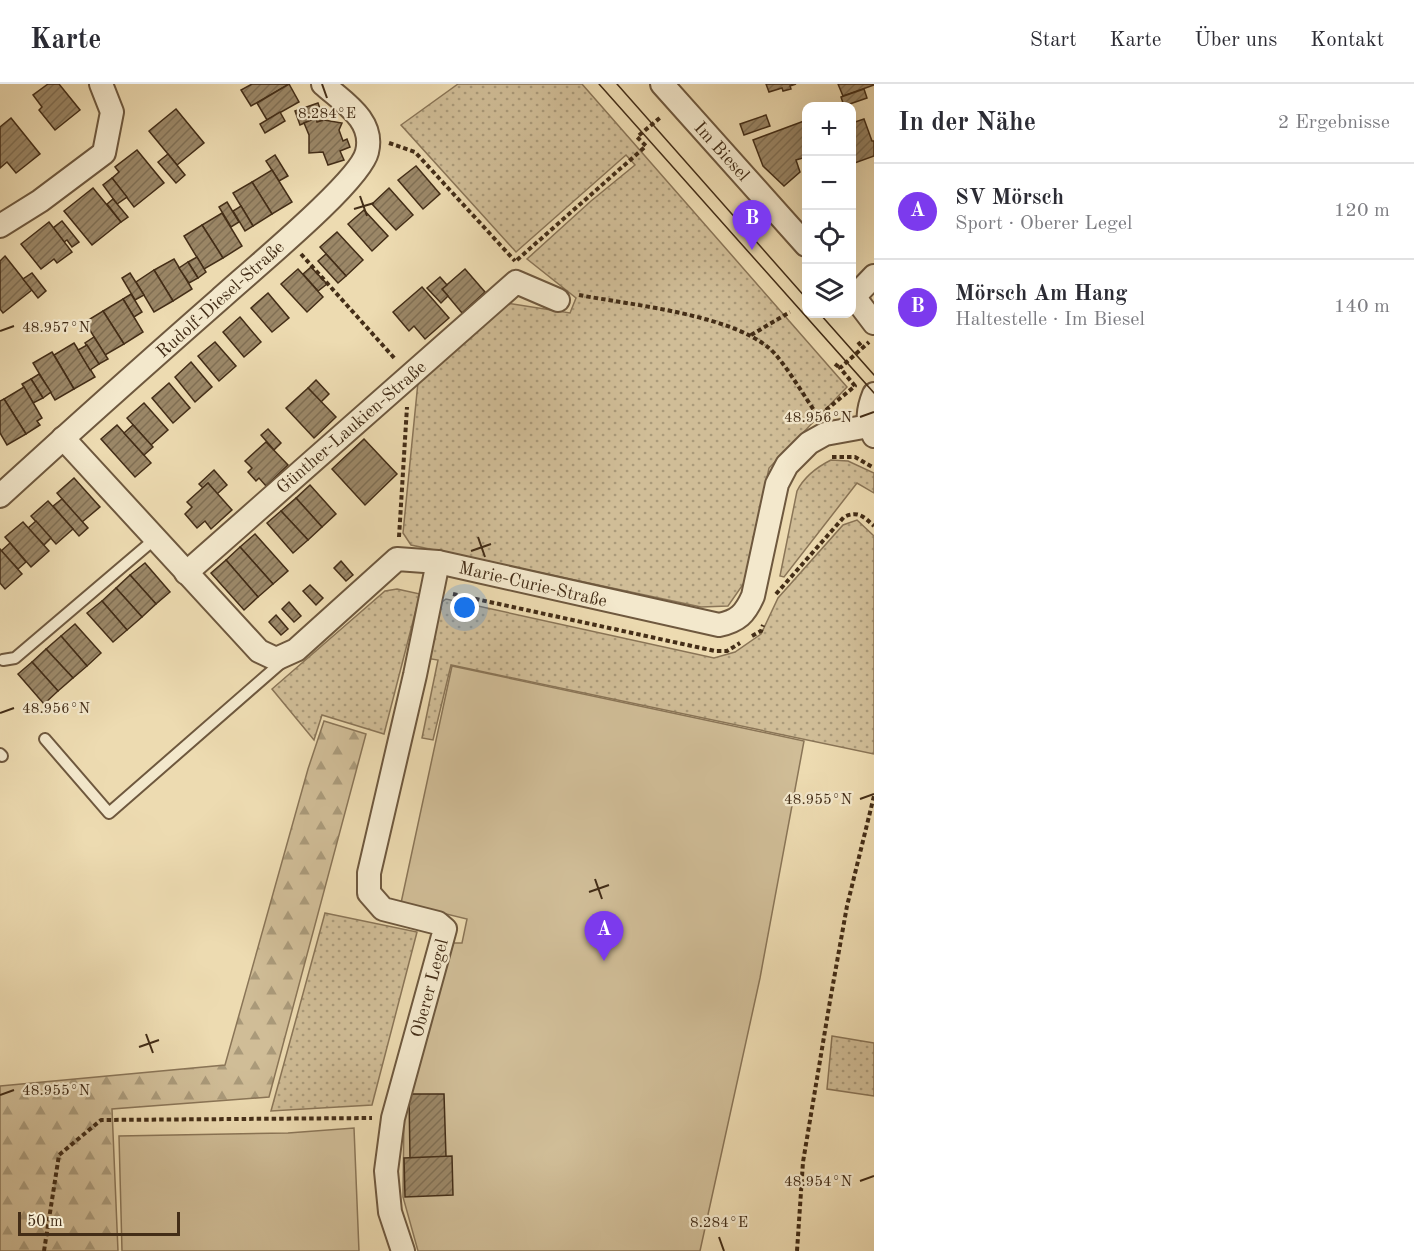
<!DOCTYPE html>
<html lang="de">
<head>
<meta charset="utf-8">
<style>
  body { margin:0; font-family:"Old Standard TT",serif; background:#f7f7f7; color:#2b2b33 }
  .controls { position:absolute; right:18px; top:18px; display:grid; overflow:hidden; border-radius:12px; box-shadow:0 6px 24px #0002 }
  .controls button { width:54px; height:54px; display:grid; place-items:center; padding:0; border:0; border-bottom:2px solid #e1e1e2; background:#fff; color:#2b2b33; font:30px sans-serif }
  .scale { position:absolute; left:18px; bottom:15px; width:162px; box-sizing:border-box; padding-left:6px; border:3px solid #432d17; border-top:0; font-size:16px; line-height:21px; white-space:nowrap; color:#432d17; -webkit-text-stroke:4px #f3e8cc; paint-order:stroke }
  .you { position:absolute; left:465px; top:524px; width:21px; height:21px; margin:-15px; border:4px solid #fff; border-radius:50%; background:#1a73e8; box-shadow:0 0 0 9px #1a73e833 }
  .badge { display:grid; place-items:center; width:39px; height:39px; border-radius:50%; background:#7c3aed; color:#fff; font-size:20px; font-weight:700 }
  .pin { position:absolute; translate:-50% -50px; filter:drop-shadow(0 2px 3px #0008) }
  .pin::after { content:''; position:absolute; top:32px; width:21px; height:18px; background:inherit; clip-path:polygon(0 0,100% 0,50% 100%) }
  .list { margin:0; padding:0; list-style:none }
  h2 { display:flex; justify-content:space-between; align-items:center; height:78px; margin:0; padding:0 24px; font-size:26px }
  h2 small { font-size:20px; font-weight:400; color:#7c7c81 }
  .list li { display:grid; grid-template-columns:39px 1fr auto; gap:18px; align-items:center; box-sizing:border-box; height:96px; padding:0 24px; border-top:2px solid #e1e1e2 }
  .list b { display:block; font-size:22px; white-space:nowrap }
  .list p { margin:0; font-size:20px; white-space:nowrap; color:#7c7c81 }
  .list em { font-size:20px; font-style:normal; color:#7c7c81 }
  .icon { flex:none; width:33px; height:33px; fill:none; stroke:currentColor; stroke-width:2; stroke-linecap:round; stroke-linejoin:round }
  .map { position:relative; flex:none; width:874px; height:1167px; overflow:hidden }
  header { display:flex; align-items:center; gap:36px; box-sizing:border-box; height:84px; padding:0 30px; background:#fff; border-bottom:2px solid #e1e1e2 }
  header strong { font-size:28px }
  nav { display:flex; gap:33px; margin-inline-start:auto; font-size:21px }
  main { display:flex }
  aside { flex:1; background:#fff }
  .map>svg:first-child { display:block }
  .grass { fill:url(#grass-dots); stroke:#8a7557; stroke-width:1.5 }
  .forest { fill:url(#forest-firs); stroke:#8a7557; stroke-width:1.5 }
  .park { fill:#d0bd97; stroke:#8a7557; stroke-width:1.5 }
  .building { fill:url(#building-hatch); stroke:#432d17; stroke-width:1.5 }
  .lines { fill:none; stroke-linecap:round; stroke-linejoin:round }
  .lane-casing { stroke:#6e583e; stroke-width:14 }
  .street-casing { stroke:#6e583e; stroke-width:26 }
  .path { stroke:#432d17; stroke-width:4; stroke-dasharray:4.5 3; stroke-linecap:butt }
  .lane { stroke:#f3e8cc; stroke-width:10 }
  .street { stroke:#f3e8cc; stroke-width:22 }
  .tram { stroke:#432d17; stroke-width:1.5 }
  .ticks { fill:none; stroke:#432d17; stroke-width:2 }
  .labels { text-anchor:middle; stroke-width:4.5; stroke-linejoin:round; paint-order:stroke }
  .street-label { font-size:18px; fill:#432d17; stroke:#f3e8cc }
  .ticks-label { font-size:15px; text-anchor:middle; fill:#432d17; stroke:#f3e8cc; stroke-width:4.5; stroke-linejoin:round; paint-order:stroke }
</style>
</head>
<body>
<header>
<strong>Karte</strong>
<nav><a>Start</a><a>Karte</a><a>Über uns</a><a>Kontakt</a></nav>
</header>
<main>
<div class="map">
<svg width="874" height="1167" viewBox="0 0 874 1167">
  <defs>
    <pattern id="grass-dots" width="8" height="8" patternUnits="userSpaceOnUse" patternTransform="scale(1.5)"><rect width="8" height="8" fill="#d0bd97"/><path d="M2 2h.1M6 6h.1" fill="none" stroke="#aa9a7a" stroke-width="1.8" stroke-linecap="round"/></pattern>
    <pattern id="forest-firs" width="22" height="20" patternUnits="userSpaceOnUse" patternTransform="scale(1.5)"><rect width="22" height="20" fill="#d0bd97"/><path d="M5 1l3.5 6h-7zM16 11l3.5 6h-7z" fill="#aa9a7a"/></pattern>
    <pattern id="building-hatch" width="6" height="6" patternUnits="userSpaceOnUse" patternTransform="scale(1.5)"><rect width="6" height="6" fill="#9b8767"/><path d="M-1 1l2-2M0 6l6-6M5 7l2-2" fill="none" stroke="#806f54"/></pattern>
  </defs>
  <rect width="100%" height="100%" fill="#eddbb1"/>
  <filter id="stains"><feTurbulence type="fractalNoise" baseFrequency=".00333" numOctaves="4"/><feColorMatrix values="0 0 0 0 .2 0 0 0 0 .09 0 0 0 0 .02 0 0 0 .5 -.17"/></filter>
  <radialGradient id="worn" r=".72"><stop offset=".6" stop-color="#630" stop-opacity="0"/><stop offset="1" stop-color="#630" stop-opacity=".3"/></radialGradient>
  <!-- grass -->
  <g class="grass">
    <path d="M458,0h124l265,303 -78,81 -25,115 -16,23 -27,1 -290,-62 -8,-12 15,-151 88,-79 64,10 6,-15 -49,-39 64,-58 44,-36 -9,-10 -110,97 -115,-127z"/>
    <path d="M831,376l17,1 26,12v20l-17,-10 -73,94 -4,-1 17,-85c7,-14 20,-24 34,-31z"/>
    <path d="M857,436l17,16v218l-423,-89 -18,75 -11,-2 16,-78 -13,-2 13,-53 8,-6 268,59 21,-6 26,-18 17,-36 65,-73z"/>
    <path d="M397,505l23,5 -36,140 -62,-19 -8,25 -42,-51 113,-98z"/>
    <path d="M325,829l92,19 -45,173 -101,6z"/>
    <path d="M832,952l42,7v53l-47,-7z"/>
  </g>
  <!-- forest -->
  <path class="forest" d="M324,637l42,13 -97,363 -157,12 6,142h-118v-165l225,-21 83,-296z"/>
  <!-- park -->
  <g class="park">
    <path d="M452,582l352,75 -44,237 -60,273h-282l-15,-54 1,-88 47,-166h11l5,-24 -66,-16z"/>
    <path d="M354,1044l5,123h-237l-3,-115 169,-3z"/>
  </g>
  <!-- building -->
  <g class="building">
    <path d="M48,0h11l21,26 -25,20 -16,-20 3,-3 -9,-12z"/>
    <path d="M252,0h37l-38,22 -10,-16z"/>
    <path d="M289,0l10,18 -32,18 -10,-17z"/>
    <path d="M766,0h30l-6,2 1,3 -8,2 -1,-3 -13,4z"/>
    <path d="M838,0h36v1l-31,11z"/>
    <path d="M864,5l3,9 -23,8 -3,-9z"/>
    <path d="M318,19l6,17 -7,2 -1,-4 -16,7 -5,-14z"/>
    <path d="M176,25l28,34 -27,22 -28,-34z"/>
    <path d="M280,28l5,9 -20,12 -5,-9z"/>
    <path d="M766,31l4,11 -26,9 -4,-11z"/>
    <path d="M11,34l29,36 -24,19 -9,-11 -7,6v-41z"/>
    <path d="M316,34l1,4 7,-2 18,3 -3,7 4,11 4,-2 3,8 -10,4 4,9 -16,5 -5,-13 -14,1v-18l-5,-12z"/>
    <path d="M864,35l8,22h2v15l-22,8v-41z"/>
    <path d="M804,37l2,7v29l-10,3 4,12 -16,14 -21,-20 -10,-26z"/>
    <path d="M137,66l27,33 -30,24 -22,-29 7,-6 -4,-5z"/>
    <path d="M168,70l17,21 -9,8 -18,-21z"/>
    <path d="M275,71l13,21 -9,5 -13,-20z"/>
    <path d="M416,82l24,28 -17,15 -25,-29z"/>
    <path d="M272,86l20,32 -20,12 -20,-32z"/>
    <path d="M112,94l15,19 -10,7 -14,-19z"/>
    <path d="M252,98l20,32 -19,12 -20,-33z"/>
    <path d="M93,104l28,34 -29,23 -28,-34z"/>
    <path d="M389,104l24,27 -17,15 -24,-26z"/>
    <path d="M113,115l15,18 -7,5 -14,-18z"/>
    <path d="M227,118l12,20 -8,5 -12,-20z"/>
    <path d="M241,122l12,20 -8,5 -12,-20z"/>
    <path d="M364,126l24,26 -16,15 -24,-27z"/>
    <path d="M222,129l20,33 -19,12 -21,-33z"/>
    <path d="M62,137l17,21 -7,5 -5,-7 -3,2 -11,-14z"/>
    <path d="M49,138l23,30 -15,11 -3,-4 -13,10 -20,-25z"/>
    <path d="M202,141l21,33 -19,11 -20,-33z"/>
    <path d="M337,148l26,28 -17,16 -26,-29z"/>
    <path d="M326,170l20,22 -8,7 -20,-22z"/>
    <path d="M5,172l27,34 -29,23 -3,-4v-48z"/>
    <path d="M197,173l9,15 -8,6 -10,-16z"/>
    <path d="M174,175l18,30 -19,12 -19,-31z"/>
    <path d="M188,178l10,16 -9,5 -10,-15z"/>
    <path d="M311,183l16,17 -9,7 -15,-17z"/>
    <path d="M298,185l25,28 -16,15 -26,-28z"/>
    <path d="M465,185l20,23 -23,21 -20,-24z"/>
    <path d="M154,186l19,31 -19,11 -18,-30z"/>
    <path d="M32,189l14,18 -8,7 -15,-19z"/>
    <path d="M130,189l14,22 -9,5 -13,-22z"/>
    <path d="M440,193l7,8 -5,4 6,7 -7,7 -14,-15z"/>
    <path d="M422,203l27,31 -24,21 -11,-13 -5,5 -16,-19z"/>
    <path d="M268,209l21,25 -17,14 -21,-24z"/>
    <path d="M131,210l11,18 -8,5 -11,-18z"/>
    <path d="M123,215l20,33 -19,12 -21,-33z"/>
    <path d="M103,227l21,33 -19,11 -20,-33z"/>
    <path d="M240,233l21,25 -17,15 -21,-25z"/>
    <path d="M94,253l14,22 -9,5 -14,-21z"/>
    <path d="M215,258l21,24 -17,15 -21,-25z"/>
    <path d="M74,259l21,34 -21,12 -20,-34z"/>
    <path d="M87,261l12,19 -9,6 -12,-20z"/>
    <path d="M52,268l22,37 -19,11 -22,-37z"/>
    <path d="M191,278l21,25 -17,15 -20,-25z"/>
    <path d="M39,290l12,18 -8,6 -12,-19z"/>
    <path d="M31,295l12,19 -10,5 -11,-19z"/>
    <path d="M316,296l13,14 -8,8 -13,-14z"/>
    <path d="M169,299l21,25 -17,15 -21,-25z"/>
    <path d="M24,303l18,31 -5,3 3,4 -14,9 -22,-35z"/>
    <path d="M308,304l28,29 -22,21 -28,-30z"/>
    <path d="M4,315l22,35 -19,11 -7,-12v-32z"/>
    <path d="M144,319l24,27 -17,15 -24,-27z"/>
    <path d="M117,341l34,38 -16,14 -34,-38z"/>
    <path d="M133,341l20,22 -9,8 -20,-22z"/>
    <path d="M268,345l13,14 -7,7 -13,-15z"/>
    <path d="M364,355l33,35 -32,31 -33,-36z"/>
    <path d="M266,358l22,23 -22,21 -7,-8 -3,3 -8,-9 4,-4 -7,-7z"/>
    <path d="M214,386l13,15 -10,9 -9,-11 -5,5 -4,-4z"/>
    <path d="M74,394l26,29 -18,15 -25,-29z"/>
    <path d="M208,399l24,27 -21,19 -6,-8 -8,7 -12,-14 7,-7 -5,-5z"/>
    <path d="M310,401l26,29 -14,13 -26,-29z"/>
    <path d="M296,414l26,29 -14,13 -27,-29z"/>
    <path d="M62,415l26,29 -9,8 -26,-30z"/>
    <path d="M48,417l25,28 -17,15 -25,-28z"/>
    <path d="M281,427l27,29 -15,13 -26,-30z"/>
    <path d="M36,437l15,17 -7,7 -16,-17z"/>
    <path d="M23,438l26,29 -18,16 -26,-30z"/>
    <path d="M255,450l33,37 -15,13 -33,-37z"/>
    <path d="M10,459l16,19 -8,7 -17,-18z"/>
    <path d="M240,463l33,37 -15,13 -32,-37z"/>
    <path d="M0,465l22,25 -17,15 -5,-6z"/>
    <path d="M226,476l32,37 -14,13 -33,-37z"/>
    <path d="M341,477l12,14 -7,6 -12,-13z"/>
    <path d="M145,479l25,29 -14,12 -26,-29z"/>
    <path d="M130,491l26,29 -14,13 -26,-29z"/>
    <path d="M310,501l13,13 -7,7 -13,-14z"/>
    <path d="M116,504l26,29 -15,13 -25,-29z"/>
    <path d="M102,517l25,29 -14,12 -26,-29z"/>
    <path d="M289,518l12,14 -7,6 -12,-13z"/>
    <path d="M276,531l12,14 -7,6 -12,-13z"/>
    <path d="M75,540l26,29 -14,13 -26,-30z"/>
    <path d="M61,552l26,30 -14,12 -27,-29z"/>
    <path d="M46,565l27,29 -15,13 -26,-29z"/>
    <path d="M32,578l26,29 -14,13 -26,-30z"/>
    <path d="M409,1010h35l2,63 -36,1z"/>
    <path d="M452,1072l1,39 -48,2 -1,-39z"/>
  </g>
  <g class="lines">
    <!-- lane casing -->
    <g class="lane-casing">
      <g id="lane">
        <path d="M3,576l12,-2 141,-120"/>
        <path d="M45,655l64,74 173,-151"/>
        <path d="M0,670l2,2"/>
      </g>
    </g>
    <!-- street casing -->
    <g class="street-casing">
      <g id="street">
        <path d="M662,0l144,161"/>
        <path d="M0,142l40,-25 64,-48 8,-41 -11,-28"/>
        <path d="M852,210l22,29"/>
        <path d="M854,213l20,-21"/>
        <path d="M874,310c-6,15 -8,27 0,42"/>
        <path d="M63,354l196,213 17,8 20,-9 101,-91 41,3 281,63c19,-4 26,-11 34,-29l24,-112 10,-19 22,-22 16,-9 44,-8"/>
        <path d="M0,412c73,-67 146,-132 220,-197 28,-26 140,-117 147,-147 8,-32 -24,-50 -44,-68"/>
        <path d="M186,489l330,-291 42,18"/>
        <path d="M403,1167l-13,-39 -4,-41 7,-53 52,-189 -7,-6 -55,-14 -14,-16v-20l46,-198 23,-113"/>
      </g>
    </g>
    <!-- path -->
    <g class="path">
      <path d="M389,59l26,9 100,109"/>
      <path d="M301,170l95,106"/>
      <path d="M517,176l129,-114 -9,-9 25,-21"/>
      <path d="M579,211c51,10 163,20 197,60 15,18 28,41 42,61"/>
      <path d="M751,251l39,-23"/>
      <path d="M858,258l5,6"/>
      <path d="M835,280l5,4"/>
      <path d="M826,326l29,-24 -15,-18 29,-26"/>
      <path d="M832,373h23l19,11"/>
      <path d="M399,453l8,-130"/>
      <path d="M453,510l262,57h12l13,-8"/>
      <path d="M776,510l68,-77c14,-7 20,0 30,9"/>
      <path d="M752,552l9,-5 2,-6"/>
      <path d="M44,1167l15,-96 42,-35 271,-2"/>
      <path d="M797,1167l6,-89 27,-161 17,-95 27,-110"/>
    </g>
    <!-- lane -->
    <use href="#lane" class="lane"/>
    <!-- street -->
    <use href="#street" class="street"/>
    <!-- tram -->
    <g class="tram">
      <path d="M599,0l275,309"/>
      <path d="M617,0l189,214"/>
      <path d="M820,230l54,61"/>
    </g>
  </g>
  <!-- ticks -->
  <path class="ticks" d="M322,0l5,14M360,112l7,20M354,125l20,-6M0,247l14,-5M860,333l14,-5M478,453l7,20M471,467l20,-7M0,629l14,-5M860,715l14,-5M595,795l7,20M589,808l20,-7M146,950l7,19M139,963l20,-7M0,1011l14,-5M860,1097l14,-5M719,1153l5,14"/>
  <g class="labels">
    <!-- street labels -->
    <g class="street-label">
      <text transform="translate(722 67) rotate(48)" y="6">Im Biesel</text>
      <text transform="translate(220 215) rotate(-42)" y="6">Rudolf-Diesel-Straße</text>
      <text transform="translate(351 343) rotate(-41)" y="6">Günther-Laukien-Straße</text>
      <text transform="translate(533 500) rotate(13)" y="6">Marie-Curie-Straße</text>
      <text transform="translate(429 904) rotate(-75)" y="6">Oberer Legel</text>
    </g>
  </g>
  <g class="ticks-label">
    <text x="327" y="34">8.284°E</text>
    <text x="56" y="248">48.957°N</text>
    <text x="818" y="338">48.956°N</text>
    <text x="56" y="629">48.956°N</text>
    <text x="818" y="720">48.955°N</text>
    <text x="56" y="1011">48.955°N</text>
    <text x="818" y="1102">48.954°N</text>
    <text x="719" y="1143">8.284°E</text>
  </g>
  <rect width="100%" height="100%" filter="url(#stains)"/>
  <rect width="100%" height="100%" fill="url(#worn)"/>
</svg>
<div class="controls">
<button>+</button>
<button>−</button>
<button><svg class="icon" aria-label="locate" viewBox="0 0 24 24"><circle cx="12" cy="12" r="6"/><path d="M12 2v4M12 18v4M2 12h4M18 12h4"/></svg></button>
<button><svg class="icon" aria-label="layers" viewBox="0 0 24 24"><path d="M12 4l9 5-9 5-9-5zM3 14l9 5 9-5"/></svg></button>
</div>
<div class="scale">50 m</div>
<div class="you"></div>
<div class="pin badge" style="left:604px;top:877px">A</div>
<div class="pin badge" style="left:752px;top:166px">B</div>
</div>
<aside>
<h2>In der Nähe<small>2 Ergebnisse</small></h2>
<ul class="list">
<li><span class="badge">A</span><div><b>SV Mörsch</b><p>Sport · Oberer Legel</p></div><em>120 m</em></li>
<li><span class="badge">B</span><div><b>Mörsch Am Hang</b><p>Haltestelle · Im Biesel</p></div><em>140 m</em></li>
</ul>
</aside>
</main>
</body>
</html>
